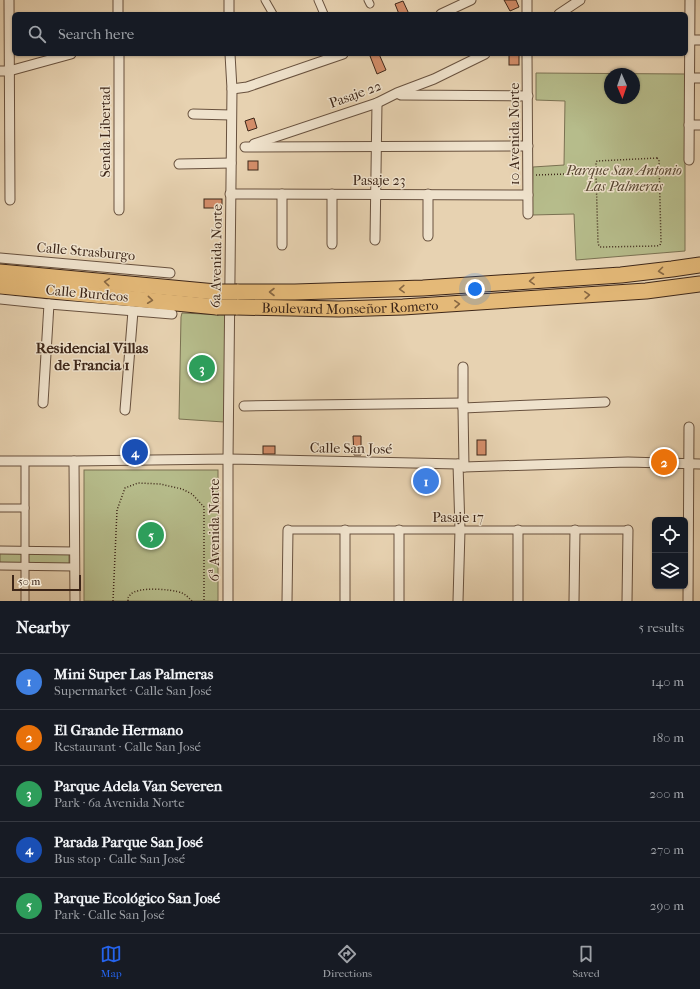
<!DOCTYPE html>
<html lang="en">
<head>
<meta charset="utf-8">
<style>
  body { margin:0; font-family:"IM FELL French Canon",serif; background:#20242c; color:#f1f3f6 }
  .controls { position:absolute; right:12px; bottom:12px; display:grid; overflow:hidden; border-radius:6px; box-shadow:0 1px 3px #0004 }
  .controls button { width:36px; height:36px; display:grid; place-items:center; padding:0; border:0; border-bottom:1px solid #363941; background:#171b24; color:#f1f3f6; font:20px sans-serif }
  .compass { position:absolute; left:604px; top:68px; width:36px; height:36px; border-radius:50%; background:#171b24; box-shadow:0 1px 3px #0004; rotate:178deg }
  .scale { position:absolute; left:12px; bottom:10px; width:69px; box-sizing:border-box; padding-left:4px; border:2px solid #3d2618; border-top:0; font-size:11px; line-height:14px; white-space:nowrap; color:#3d2618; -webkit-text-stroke:3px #efe2cc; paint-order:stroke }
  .you { position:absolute; left:475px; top:289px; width:14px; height:14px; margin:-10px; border:3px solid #fff; border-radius:50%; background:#1a73e8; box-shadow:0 0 0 6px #1a73e833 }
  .badge { display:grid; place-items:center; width:26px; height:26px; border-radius:50%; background:#2563eb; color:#fff; font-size:13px; font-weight:700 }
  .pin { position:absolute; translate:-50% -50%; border:2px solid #fff; box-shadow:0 1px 4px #0006 }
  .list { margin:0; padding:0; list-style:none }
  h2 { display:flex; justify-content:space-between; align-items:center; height:52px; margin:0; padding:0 16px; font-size:17px }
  h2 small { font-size:13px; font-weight:400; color:#9ea1a6 }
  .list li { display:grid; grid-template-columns:26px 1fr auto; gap:12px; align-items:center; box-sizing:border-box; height:56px; padding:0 16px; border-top:1px solid #363941 }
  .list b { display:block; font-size:15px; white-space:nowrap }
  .list p { margin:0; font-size:13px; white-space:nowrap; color:#9ea1a6 }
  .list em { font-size:13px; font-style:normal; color:#9ea1a6 }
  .icon { flex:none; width:22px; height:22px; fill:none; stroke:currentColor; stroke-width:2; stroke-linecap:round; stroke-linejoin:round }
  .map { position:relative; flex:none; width:700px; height:601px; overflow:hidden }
  .search { position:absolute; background:#171b24; box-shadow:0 1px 3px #0004; left:12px; right:12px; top:12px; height:44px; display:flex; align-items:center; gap:10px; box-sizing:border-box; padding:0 14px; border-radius:6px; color:#9ea1a6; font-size:15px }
  .sheet { height:332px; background:#171b24 }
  nav { display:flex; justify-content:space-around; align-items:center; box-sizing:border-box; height:56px; border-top:1px solid #363941; background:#171b24; font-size:11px; color:#9ea1a6 }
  nav a { display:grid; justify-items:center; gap:2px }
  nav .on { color:#2563eb }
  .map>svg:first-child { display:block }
  .green { fill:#b6bc8b; stroke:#7a7152; fill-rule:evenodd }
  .building { fill:#d38d69; stroke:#3d2618 }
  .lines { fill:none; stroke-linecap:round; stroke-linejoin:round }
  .pedestrian-casing { stroke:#68513e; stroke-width:9 }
  .minor-casing { stroke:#68513e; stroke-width:11 }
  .trunk-casing { stroke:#3d2618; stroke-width:17 }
  .path { stroke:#3d2618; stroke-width:1.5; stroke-dasharray:1 2; stroke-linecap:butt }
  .pedestrian { stroke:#efe2cc; stroke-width:7 }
  .minor { stroke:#efe2cc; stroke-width:9 }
  .trunk { stroke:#e4b978; stroke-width:15 }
  .trunk-bridge-casing { stroke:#3d2618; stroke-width:17; stroke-linecap:butt }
  .trunk-bridge { stroke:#e4b978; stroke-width:15 }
  .oneway { stroke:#886843 }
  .labels { text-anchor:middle; stroke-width:3; stroke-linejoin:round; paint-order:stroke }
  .street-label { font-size:14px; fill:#3d2618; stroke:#efe2cc }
  .park-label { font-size:14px; font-style:italic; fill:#55442f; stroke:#efe2cc }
  .neighbourhood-label { font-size:15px; font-weight:bold; fill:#3d2618; stroke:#efe2cc }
</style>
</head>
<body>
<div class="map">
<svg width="700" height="601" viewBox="0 0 700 601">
  <rect width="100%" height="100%" fill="#e7d2b1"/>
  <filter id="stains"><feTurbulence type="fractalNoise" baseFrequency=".005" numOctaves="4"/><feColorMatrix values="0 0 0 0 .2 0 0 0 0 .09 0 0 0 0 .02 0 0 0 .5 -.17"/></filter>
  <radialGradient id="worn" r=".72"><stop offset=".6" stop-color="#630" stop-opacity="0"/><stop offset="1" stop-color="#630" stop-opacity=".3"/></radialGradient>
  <!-- green -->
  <g class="green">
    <path d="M536,73l149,1v177l-109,9 -2,-46 -42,1 1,-48 31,-2 1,-64 -29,-1zM610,74h24v24h-24z"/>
    <path d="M182,313l43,2 -1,107 -45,-3 2,-102z"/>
    <rect x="84" y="470" width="134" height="131"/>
    <path d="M0,550l69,1v16l-69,-1z"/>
  </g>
  <!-- building -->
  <g class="building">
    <path d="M504,0h12l3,7 -9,4z"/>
    <path d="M403,1l6,13h-10l-4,-10z"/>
    <path d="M374,54h5l7,16 -9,4 -7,-18z"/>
    <rect x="509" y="54" width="10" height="11"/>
    <path d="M254,118l3,10 -9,3 -3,-10z"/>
    <rect x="248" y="161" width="10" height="9"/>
    <rect x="204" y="199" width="18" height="9"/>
    <path d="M353,436h8v19h-7z"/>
    <rect x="477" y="440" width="9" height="15"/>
    <rect x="263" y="446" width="12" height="8"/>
    <path d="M422,477h8v8h-9z"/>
  </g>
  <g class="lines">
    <!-- pedestrian casing -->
    <g class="pedestrian-casing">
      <g id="pedestrian">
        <path d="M265,0l8,14"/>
        <path d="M318,0l6,14"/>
        <path d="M368,0l2,4"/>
        <path d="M0,508h25"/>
        <path d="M288,530h340"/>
        <path d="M0,550l74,1"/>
        <path d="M0,566l74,1"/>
        <path d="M25,601v-140"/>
      </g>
    </g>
    <!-- minor casing -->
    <g class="minor-casing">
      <g id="minor">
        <path d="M9,0l1,200"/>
        <path d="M118,0v14"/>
        <path d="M229,0v14"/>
        <path d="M527,0v14"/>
        <path d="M441,14l30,-14"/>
        <path d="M559,14l21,-14"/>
        <path d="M690,40h10"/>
        <path d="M527,54l1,160"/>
        <path d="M0,71h9l62,-17"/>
        <path d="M690,78h10"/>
        <path d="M232,89l15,-2 96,-33"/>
        <path d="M399,94l2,1 127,1"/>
        <path d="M193,114l38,1"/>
        <path d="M689,125h11"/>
        <path d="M254,144l123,-41 20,-10 37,-14 51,-25"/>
        <path d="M245,147l283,-1"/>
        <path d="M689,160l1,-160"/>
        <path d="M179,164l52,-1"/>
        <path d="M230,194l298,1"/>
        <path d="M282,194v51"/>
        <path d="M332,194v50"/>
        <path d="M119,210v-156"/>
        <path d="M428,236v-42"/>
        <path d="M375,240l2,-137"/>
        <path d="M0,258l170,15"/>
        <path d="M0,299l49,5 123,10"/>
        <path d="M463,367v41l1,59"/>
        <path d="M43,403l6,-99"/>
        <path d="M244,406l219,-3"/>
        <path d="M463,408l142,-6"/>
        <path d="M125,410l8,-99"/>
        <path d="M0,461h74l154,-2 230,5 6,3 164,-5 72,2"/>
        <path d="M74,461l1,140"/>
        <path d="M518,530v71"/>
        <path d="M228,601v-142l4,-370 -2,-35"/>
        <path d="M287,601l1,-71"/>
        <path d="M345,601v-71"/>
        <path d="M399,601v-71"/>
        <path d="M458,601l2,-71 -2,-66"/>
        <path d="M574,601l1,-71"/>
        <path d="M627,601l1,-71"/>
        <path d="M688,601l1,-174"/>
      </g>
    </g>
    <!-- trunk casing -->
    <g class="trunk-casing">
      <g id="trunk">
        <path d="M0,272l216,20"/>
        <path d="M0,286l217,21"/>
        <path d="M237,292h58l128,-4 198,-13 51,-6 28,-4"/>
        <path id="s1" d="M236,307l103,2 64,-2 243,-16 54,-7"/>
      </g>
    </g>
    <!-- path -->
    <g class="path">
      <path d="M657,158l2,2 2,82 -1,3 -3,1 -56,1 -2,-1 -1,-3 -2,-70v-10l1,-2z"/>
      <path d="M536,175l60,-2"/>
      <path d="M113,601l4,-91 8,-22 13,-5 22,1 22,5 10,5 12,13v94"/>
      <path d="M128,601c0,-3 0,-4 2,-6 7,-9 42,-6 52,-2 4,2 7,5 10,8"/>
    </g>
    <!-- pedestrian -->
    <use href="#pedestrian" class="pedestrian"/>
    <!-- minor -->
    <use href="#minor" class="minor"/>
    <!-- trunk -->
    <use href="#trunk" class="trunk"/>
    <!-- trunk-bridge casing -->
    <g class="trunk-bridge-casing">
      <g id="trunk-bridge">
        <path d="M216,292h21"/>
        <path d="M217,307h19"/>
      </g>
    </g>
    <!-- trunk-bridge -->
    <use href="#trunk-bridge" class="trunk-bridge"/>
  </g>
  <!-- one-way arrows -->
  <defs><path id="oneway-chevron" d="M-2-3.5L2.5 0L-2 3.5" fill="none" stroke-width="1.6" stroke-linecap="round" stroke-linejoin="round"/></defs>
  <g class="oneway">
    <use href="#oneway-chevron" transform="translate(661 271) rotate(173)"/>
    <use href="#oneway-chevron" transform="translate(532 281) rotate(176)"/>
    <use href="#oneway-chevron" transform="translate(107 282) rotate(-175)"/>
    <use href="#oneway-chevron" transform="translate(402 289) rotate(178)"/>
    <use href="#oneway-chevron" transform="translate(272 292) rotate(180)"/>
    <use href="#oneway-chevron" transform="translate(587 295) rotate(-4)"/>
    <use href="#oneway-chevron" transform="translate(150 300) rotate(6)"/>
    <use href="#oneway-chevron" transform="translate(457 304) rotate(-4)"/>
  </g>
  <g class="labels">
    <!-- street labels -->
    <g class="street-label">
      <text transform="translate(355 94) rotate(-20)" y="5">Pasaje 22</text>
      <text transform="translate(105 132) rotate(-90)" y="5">Senda Libertad</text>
      <text transform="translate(514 134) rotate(-90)" y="5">10 Avenida Norte</text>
      <text x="379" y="185">Pasaje 23</text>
      <text transform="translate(86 251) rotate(5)" y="5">Calle Strasburgo</text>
      <text transform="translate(216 256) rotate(-89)" y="5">6a Avenida Norte</text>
      <text transform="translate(87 293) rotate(5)" y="5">Calle Burdeos</text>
      <text dy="5" stroke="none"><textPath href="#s1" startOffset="114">Boulevard Monseñor Romero</textPath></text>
      <text transform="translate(351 448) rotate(1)" y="5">Calle San José</text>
      <text x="458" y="522">Pasaje 17</text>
      <text transform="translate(214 530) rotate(-90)" y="5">6ª Avenida Norte</text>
    </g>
    <!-- park labels -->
    <g class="park-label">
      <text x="624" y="175">Parque San Antonio<tspan x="624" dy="16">Las Palmeras</tspan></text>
    </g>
    <!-- neighbourhood labels -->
    <g class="neighbourhood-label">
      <text x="92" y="353">Residencial Villas<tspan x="92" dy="17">de Francia 1</tspan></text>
    </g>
  </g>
  <rect width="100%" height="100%" filter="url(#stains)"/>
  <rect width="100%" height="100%" fill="url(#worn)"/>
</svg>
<div class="controls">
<button><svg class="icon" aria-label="locate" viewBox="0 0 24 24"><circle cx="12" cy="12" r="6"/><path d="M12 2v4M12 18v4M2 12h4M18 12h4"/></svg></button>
<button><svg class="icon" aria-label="layers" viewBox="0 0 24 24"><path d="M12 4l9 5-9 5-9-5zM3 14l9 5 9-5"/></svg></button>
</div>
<svg class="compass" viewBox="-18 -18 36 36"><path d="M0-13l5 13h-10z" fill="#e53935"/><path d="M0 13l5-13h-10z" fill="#9ea1a6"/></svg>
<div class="scale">50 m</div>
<div class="you"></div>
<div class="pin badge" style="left:426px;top:481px;background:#3f7fe0">1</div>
<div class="pin badge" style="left:664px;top:462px;background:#e8710a">2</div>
<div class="pin badge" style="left:202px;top:368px;background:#2e9e5b">3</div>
<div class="pin badge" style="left:135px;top:452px;background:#1a4fb4">4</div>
<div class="pin badge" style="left:151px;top:535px;background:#2e9e5b">5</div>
<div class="search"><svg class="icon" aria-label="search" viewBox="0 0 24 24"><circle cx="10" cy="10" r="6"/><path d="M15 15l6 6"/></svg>Search here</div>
</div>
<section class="sheet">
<h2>Nearby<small>5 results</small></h2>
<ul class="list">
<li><span class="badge" style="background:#3f7fe0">1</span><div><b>Mini Super Las Palmeras</b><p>Supermarket · Calle San José</p></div><em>140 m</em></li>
<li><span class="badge" style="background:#e8710a">2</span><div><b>El Grande Hermano</b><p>Restaurant · Calle San José</p></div><em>180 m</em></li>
<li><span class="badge" style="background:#2e9e5b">3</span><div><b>Parque Adela Van Severen</b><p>Park · 6a Avenida Norte</p></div><em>200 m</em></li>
<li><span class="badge" style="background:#1a4fb4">4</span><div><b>Parada Parque San José</b><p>Bus stop · Calle San José</p></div><em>270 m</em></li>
<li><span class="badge" style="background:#2e9e5b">5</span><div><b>Parque Ecológico San José</b><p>Park · Calle San José</p></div><em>290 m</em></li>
</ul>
</section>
<nav>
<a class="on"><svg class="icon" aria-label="map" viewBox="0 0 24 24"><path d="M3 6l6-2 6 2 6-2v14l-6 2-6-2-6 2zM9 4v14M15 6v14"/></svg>Map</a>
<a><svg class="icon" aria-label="directions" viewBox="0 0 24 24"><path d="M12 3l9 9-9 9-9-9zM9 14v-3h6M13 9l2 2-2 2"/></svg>Directions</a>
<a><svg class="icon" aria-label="saved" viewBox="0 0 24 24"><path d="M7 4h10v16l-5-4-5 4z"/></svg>Saved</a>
</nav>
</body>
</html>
